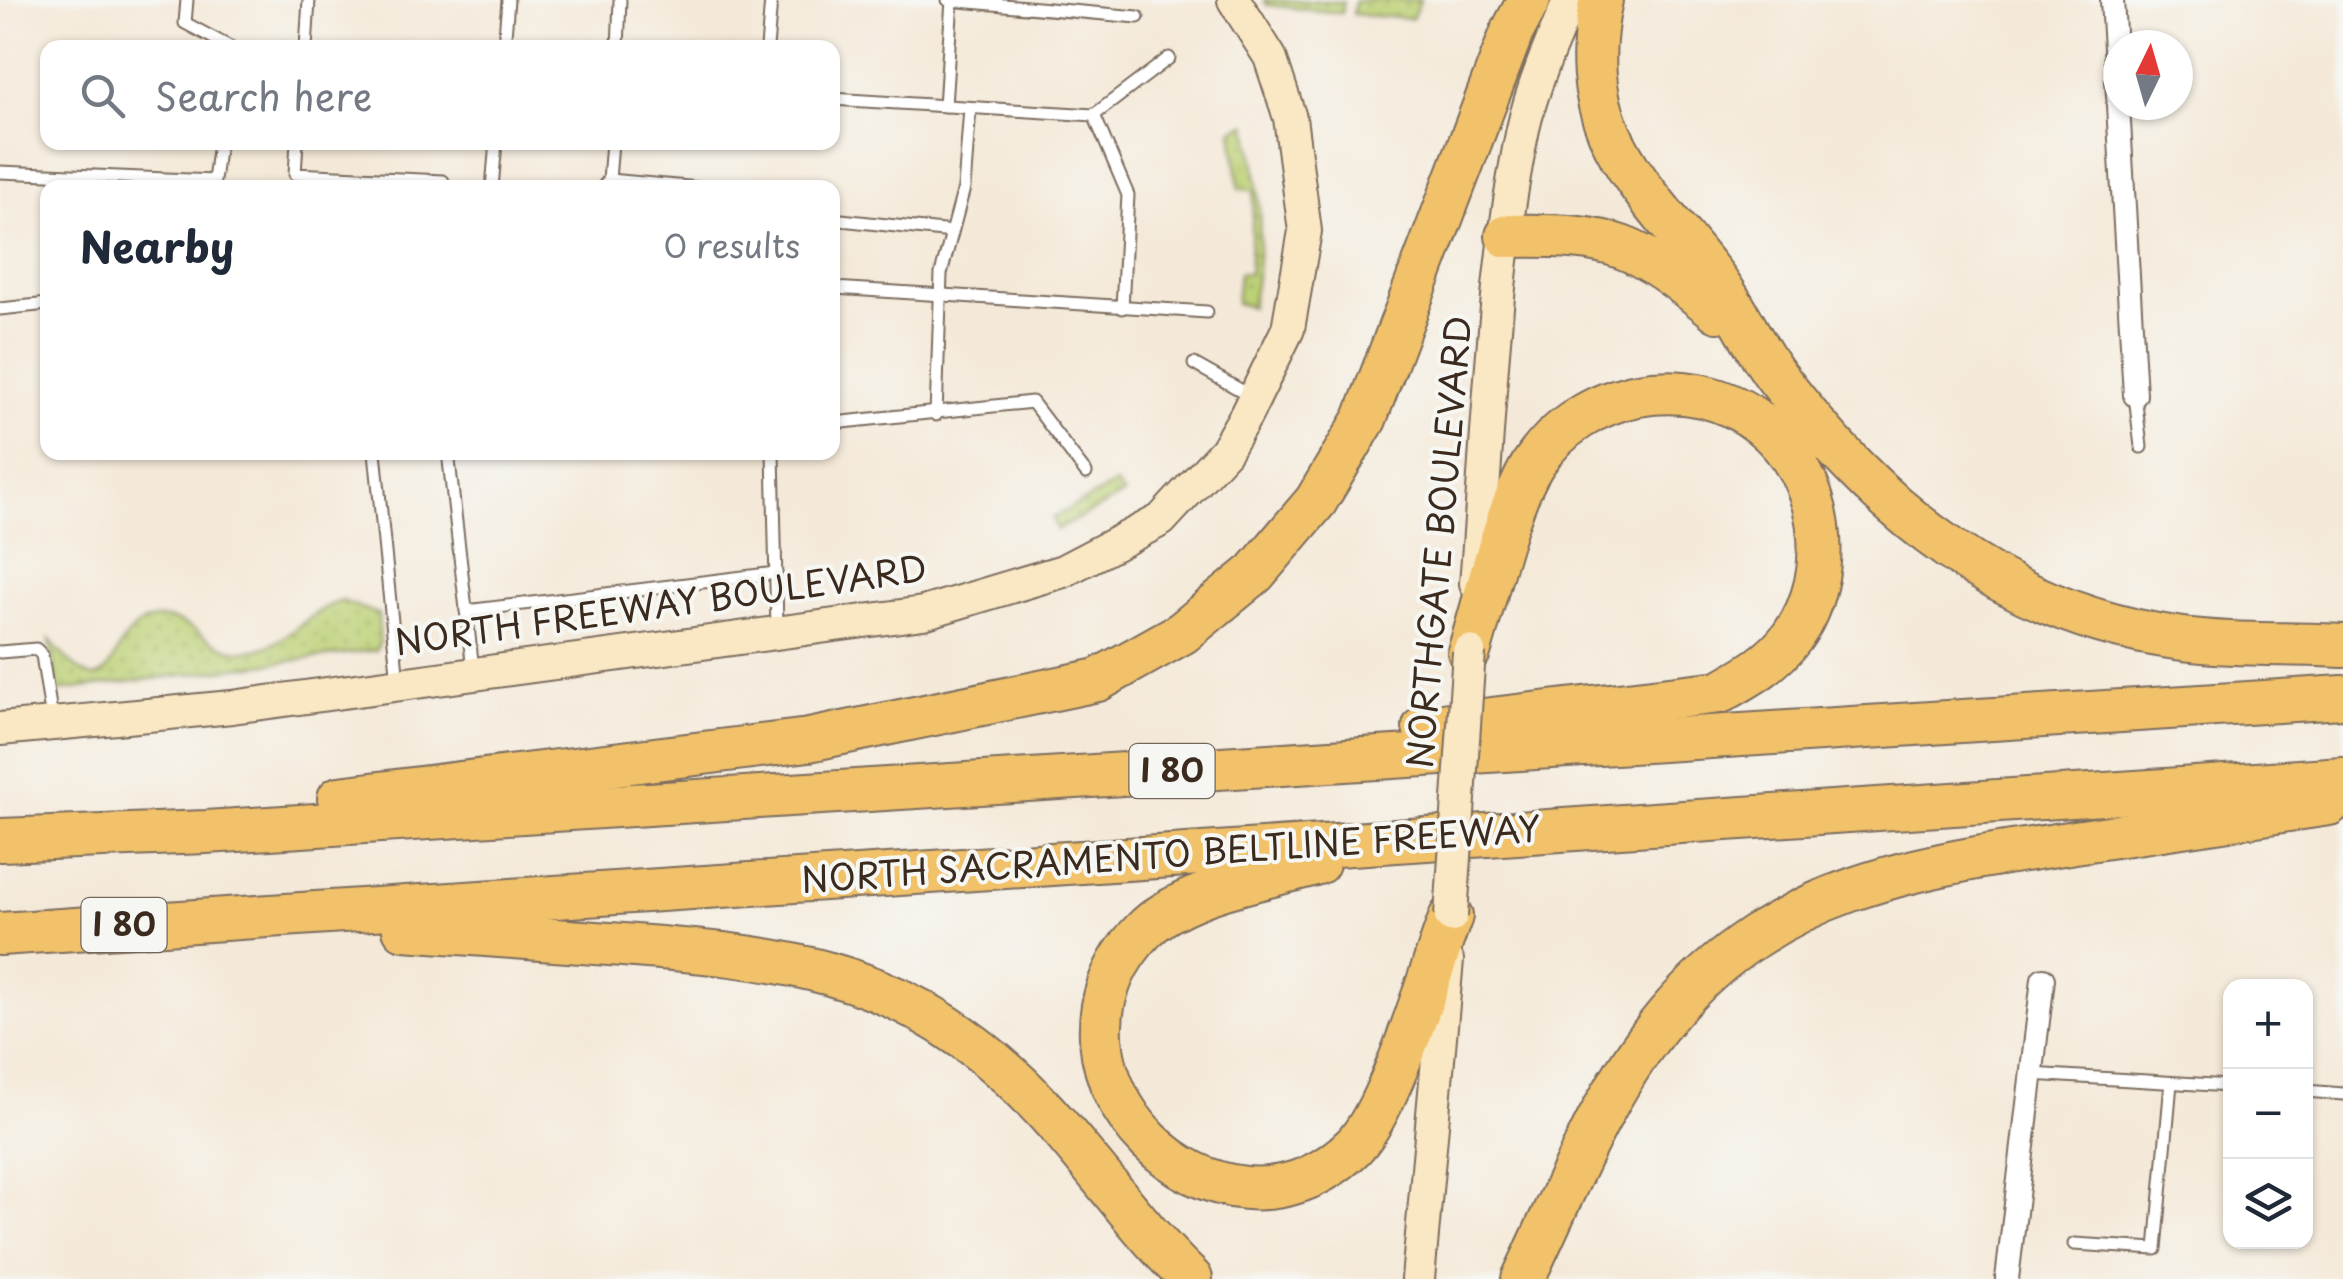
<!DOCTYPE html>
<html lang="en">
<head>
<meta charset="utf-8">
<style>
  body { margin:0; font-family:"Playpen Sans",sans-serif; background:#f6f6f7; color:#1f2937 }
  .controls { position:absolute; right:30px; bottom:30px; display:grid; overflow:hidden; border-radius:20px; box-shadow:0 2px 8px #0004 }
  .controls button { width:90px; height:90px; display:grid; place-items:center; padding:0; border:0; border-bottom:2px solid #e0e1e3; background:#fff; color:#1f2937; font:50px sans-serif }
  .compass { position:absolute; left:2103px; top:30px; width:90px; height:90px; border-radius:50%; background:#fff; box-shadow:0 2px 8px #0004; rotate:5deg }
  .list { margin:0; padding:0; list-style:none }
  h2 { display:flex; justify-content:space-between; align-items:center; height:130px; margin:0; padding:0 40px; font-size:42px }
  h2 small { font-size:32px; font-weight:400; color:#747a83 }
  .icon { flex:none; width:55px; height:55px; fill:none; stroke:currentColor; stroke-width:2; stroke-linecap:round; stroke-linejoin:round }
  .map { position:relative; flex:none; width:2343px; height:1279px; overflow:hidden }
  .search { position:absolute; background:#fff; box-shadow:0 2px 8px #0004; left:40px; top:40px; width:800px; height:110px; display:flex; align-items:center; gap:25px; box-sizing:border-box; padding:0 35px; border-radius:20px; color:#747a83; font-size:38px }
  .panel { position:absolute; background:#fff; box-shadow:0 2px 8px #0004; left:40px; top:180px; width:800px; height:280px; border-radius:20px }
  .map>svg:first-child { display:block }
  .grass { fill:url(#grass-dots); stroke:#7b7d48; stroke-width:2.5 }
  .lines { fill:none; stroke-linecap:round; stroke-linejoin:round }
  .lane-casing { stroke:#7c6d5f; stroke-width:15 }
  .street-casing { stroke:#7c6d5f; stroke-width:26 }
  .secondary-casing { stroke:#7c6d5f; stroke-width:36 }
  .highway-casing { stroke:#7c6d5f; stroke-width:46 }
  .lane { stroke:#fff; stroke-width:11 }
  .street { stroke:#fff; stroke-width:22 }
  .secondary { stroke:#fae7c3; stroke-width:32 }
  .highway { stroke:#f2c26a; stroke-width:42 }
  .secondary-bridge-casing { stroke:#7c6d5f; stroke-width:36; stroke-linecap:butt }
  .secondary-bridge { stroke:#fae7c3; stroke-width:32 }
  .labels { text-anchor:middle; stroke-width:8; stroke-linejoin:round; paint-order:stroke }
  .shield { fill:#f6f6f2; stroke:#73675e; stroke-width:2.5 }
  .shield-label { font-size:32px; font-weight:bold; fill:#3b2a1e }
  .street-label { font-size:35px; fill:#3b2a1e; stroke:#f6f6f2 }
</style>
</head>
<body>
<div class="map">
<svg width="2343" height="1279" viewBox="0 0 2343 1279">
  <defs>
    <pattern id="grass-dots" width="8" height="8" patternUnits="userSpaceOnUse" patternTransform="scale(2.5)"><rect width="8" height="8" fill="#bbd073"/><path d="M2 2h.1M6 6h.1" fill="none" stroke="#a2b363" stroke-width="1.8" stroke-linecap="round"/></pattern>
  </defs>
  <rect width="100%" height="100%" fill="#f6f6f2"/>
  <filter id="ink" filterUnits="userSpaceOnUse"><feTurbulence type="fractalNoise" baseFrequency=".01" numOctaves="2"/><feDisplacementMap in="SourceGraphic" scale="20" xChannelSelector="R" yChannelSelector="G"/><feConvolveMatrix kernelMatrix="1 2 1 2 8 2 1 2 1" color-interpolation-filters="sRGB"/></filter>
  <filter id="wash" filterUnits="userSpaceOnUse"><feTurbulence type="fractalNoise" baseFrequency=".0048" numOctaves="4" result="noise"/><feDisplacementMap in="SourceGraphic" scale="40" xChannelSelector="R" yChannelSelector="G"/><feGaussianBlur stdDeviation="2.25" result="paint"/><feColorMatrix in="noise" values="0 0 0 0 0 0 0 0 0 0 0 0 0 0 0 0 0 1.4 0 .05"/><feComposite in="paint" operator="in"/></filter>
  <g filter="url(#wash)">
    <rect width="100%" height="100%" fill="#f4e9d8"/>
    <!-- grass -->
    <g class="grass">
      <path d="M1264,0l79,2 -1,11 -75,-8z"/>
      <path d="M1355,0h65l-8,19 -59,-5z"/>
      <path d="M1247,124c15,63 17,120 4,183l-15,-4 3,-30 10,1 5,-84 -15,-1 -7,-59z"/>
      <path d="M1116,484l8,10 -67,36 -5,-12z"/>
      <path d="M342,601l36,13 2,28 -4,8 -318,41 -8,-51c73,89 50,-12 104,-21 36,-5 54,30 86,32 44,2 64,-40 102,-50z"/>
    </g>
  </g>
  <g filter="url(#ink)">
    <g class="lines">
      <!-- lane casing -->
      <g class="lane-casing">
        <g id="lane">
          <path d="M187,0l-2,23 47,25"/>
          <path d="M948,0l190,17"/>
          <path d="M306,48l3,-48"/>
          <path d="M504,48l4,-48"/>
          <path d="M618,48l2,-48"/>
          <path d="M767,48l4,-48"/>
          <path d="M832,99l262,16 75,-57"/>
          <path d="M945,106l7,-106"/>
          <path d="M1094,115l34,80 -6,113"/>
          <path d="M297,142l-2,32 148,7"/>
          <path d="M0,172l214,9 5,-39"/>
          <path d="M609,180l3,-38"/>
          <path d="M492,188l4,-46"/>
          <path d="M602,188l7,-8 90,8"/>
          <path d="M832,219l120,13"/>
          <path d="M834,288l373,24"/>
          <path d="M0,309l48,-5"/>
          <path d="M1194,364l57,32"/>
          <path d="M2135,395l6,52"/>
          <path d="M936,415l5,-141 23,-86 6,-80"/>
          <path d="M834,423l198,-21 54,71"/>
          <path d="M375,452l23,230"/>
          <path d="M448,452l25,218"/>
          <path d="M773,452l4,176"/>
          <path d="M466,611l310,-38"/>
          <path d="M0,652l36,-3 6,6 10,65"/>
          <path d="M2031,1074l199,12"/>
          <path d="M2306,1091l37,3"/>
          <path d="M2074,1244l82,5 15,-166"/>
        </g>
      </g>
      <!-- street casing -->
      <g class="street-casing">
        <g id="street">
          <path d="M2112,0l6,97"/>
          <path d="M2118,105l17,290"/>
          <path d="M2007,1279l36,-300"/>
        </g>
      </g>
      <!-- secondary casing -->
      <g class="secondary-casing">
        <g id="secondary">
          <path d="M1476,583c13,-150 16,-307 47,-454 10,-45 29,-87 47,-129"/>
          <path d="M0,729l232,-22 691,-94 140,-42 98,-51 64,-69 21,-36 42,-86 17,-98 -15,-113 -20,-61 -36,-57"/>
          <path d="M1418,1279l29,-319"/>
        </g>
      </g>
      <!-- highway casing -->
      <g class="highway-casing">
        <g id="highway">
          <path d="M1601,0c-29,133 40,183 114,279 23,30 38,67 61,97 103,136 227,237 400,262 54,8 112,5 167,8"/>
          <path d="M1507,236c109,-2 127,7 211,75"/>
          <path d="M1424,727l296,-35c27,-15 53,-29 72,-55 47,-65 32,-163 -31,-213 -71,-56 -179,-35 -228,40 -28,45 -47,135 -64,188"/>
          <path d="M339,798l470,-58 289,-60 84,-47 73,-60 61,-72 49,-82 147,-387 17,-32"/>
          <path d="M0,840l206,-8 2137,-135"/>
          <path d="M1318,863c-53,16 -136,27 -175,68 -132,138 76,348 211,215 38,-40 75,-173 97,-230"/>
          <path d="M404,929c73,5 146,11 219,16 154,12 266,21 386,130 67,61 116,141 182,204"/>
          <path d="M0,934l2343,-156"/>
          <path d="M1523,1279c43,-89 80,-189 145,-265 110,-130 256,-149 414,-173 83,-12 165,-25 247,-37"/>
        </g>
      </g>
      <!-- lane -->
      <use href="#lane" class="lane"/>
      <!-- street -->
      <use href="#street" class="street"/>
      <!-- secondary -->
      <use href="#secondary" class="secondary"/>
      <!-- highway -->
      <use href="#highway" class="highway"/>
      <!-- secondary-bridge casing -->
      <g class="secondary-bridge-casing">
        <path id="secondary-bridge" d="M1451,916l18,-264"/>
      </g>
      <!-- secondary-bridge -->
      <use href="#secondary-bridge" class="secondary-bridge"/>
    </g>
  </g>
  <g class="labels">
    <!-- shield labels -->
    <g class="shield">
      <rect x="1129.5" y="744" width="85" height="54" rx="8"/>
      <rect x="81.5" y="898" width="85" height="54" rx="8"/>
    </g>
    <g class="shield-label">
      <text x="1172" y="782">I 80</text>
      <text x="124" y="936">I 80</text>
    </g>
    <!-- street labels -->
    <g class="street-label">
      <text transform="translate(1440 542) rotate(-85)" y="12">NORTHGATE BOULEVARD</text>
      <text transform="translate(661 606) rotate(-8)" y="12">NORTH FREEWAY BOULEVARD</text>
      <text transform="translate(1171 855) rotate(-4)" y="12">NORTH SACRAMENTO BELTLINE FREEWAY</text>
    </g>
  </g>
</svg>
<div class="controls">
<button>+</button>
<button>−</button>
<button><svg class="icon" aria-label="layers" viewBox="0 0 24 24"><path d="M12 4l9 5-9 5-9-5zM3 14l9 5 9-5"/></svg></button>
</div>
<svg class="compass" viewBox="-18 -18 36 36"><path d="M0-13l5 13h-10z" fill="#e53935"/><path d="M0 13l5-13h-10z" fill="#747a83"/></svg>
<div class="search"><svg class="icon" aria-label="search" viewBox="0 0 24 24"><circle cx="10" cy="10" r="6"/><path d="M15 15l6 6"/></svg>Search here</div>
<section class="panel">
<h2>Nearby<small>0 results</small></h2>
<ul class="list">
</ul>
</section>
</div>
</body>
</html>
